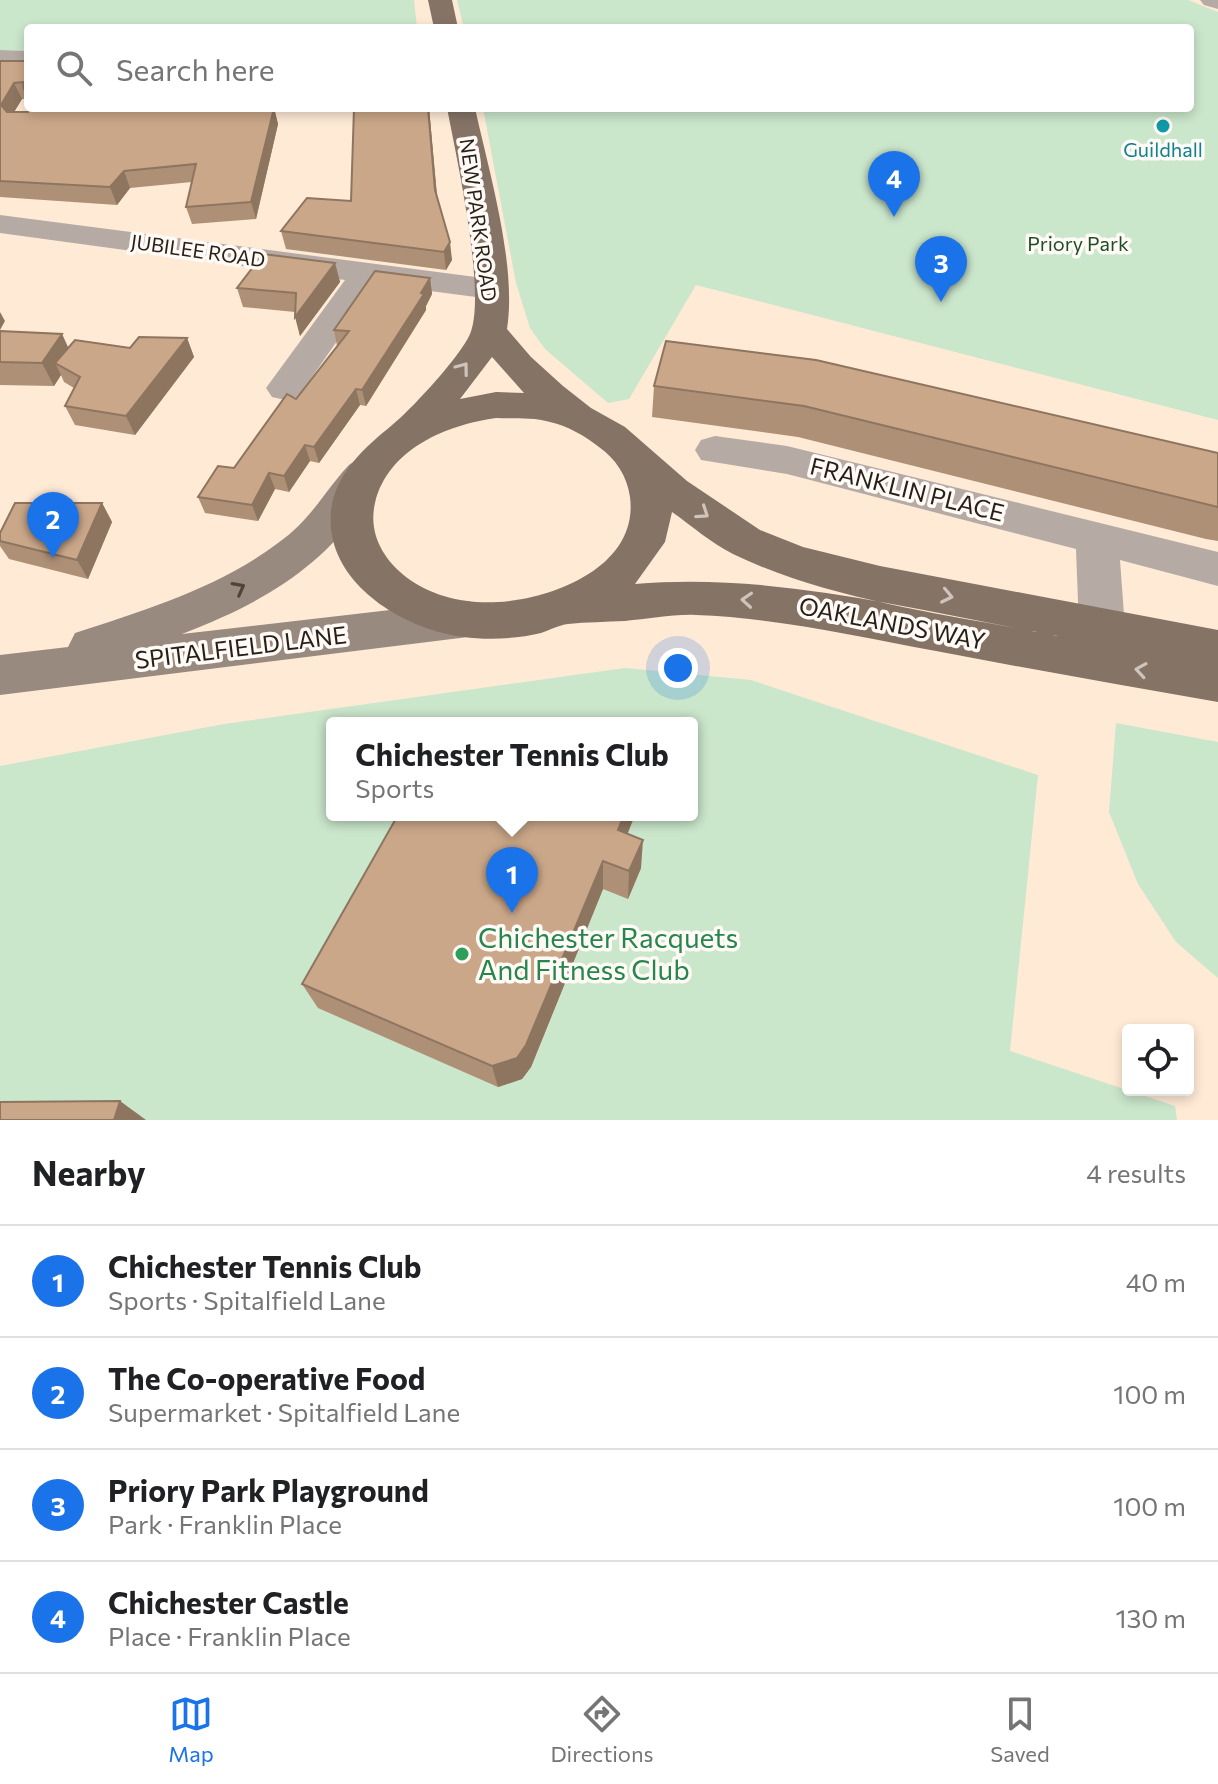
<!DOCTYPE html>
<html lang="en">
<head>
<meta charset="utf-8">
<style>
  body { margin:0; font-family:Commissioner,sans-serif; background:#f2f2f2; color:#202124 }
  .controls { position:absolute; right:24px; bottom:24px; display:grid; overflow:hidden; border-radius:8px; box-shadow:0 4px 12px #0003 }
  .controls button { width:72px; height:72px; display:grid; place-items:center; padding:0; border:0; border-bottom:2px solid #e0e0e0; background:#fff; color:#202124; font:40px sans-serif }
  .you { position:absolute; left:678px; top:668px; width:28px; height:28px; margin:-20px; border:6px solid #fff; border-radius:50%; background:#1a73e8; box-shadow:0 0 0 12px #1a73e833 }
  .badge { display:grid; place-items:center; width:52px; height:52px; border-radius:50%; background:#1a73e8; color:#fff; font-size:26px; font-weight:700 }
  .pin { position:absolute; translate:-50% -66px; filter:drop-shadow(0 2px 4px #0008) }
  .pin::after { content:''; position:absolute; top:42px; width:28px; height:24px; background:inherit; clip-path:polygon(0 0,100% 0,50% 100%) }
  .popup { position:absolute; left:326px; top:717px; width:372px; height:104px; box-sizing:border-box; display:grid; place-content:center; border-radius:8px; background:#fff; filter:drop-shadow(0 2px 6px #0005); font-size:26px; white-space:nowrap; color:#757577 }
  .popup b { font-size:30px; color:#202124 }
  .popup::after { content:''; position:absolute; left:50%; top:100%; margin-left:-16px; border:16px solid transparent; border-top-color:#fff }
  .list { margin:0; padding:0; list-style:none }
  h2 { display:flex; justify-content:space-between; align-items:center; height:104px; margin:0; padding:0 32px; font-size:34px }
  h2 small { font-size:26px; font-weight:400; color:#757577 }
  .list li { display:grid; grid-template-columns:52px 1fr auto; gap:24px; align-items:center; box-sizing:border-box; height:112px; padding:0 32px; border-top:2px solid #e0e0e0 }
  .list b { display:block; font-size:30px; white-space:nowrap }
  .list p { margin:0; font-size:26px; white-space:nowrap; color:#757577 }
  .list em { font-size:26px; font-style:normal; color:#757577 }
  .icon { flex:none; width:44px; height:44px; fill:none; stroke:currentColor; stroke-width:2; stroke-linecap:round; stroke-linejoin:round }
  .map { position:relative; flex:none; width:1218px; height:1120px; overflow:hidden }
  .search { position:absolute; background:#fff; box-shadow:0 4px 12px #0003; left:24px; right:24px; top:24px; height:88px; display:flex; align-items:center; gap:20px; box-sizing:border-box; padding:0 28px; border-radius:8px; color:#757577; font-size:30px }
  .sheet { height:552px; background:#fff }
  nav { display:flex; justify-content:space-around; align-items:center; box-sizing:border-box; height:112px; border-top:2px solid #e0e0e0; background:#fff; font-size:22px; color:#757577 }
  nav a { display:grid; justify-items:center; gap:4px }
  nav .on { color:#1a73e8 }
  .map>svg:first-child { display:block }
  .green { fill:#cae6cb; fill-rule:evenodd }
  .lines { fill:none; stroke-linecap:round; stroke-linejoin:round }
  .street { fill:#b5aba4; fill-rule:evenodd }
  .secondary { fill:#998a80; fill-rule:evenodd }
  .primary { fill:#857366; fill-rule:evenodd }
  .wall { fill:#ae9076 }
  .shaded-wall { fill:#8d7560 }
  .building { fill:#caa789; stroke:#8d7560; stroke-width:2 }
  .oneway { stroke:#cec4bc }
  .oneway2 { stroke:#4f443c }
  .culture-dot { fill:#0f9aa8; stroke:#fffaf6; stroke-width:3 }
  .leisure-dot { fill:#2e9e5b; stroke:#fffaf6; stroke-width:3 }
  .labels { text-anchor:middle; stroke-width:7; stroke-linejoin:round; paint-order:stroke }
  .far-culture-label { font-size:20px; fill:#0d838f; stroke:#fffaf6 }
  .far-street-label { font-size:20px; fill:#271f18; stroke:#fffaf6 }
  .far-park-label { font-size:20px; fill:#1e4e23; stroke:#fffaf6 }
  .street-label { font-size:24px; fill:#271f18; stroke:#fffaf6 }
  .near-leisure-label { font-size:28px; fill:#27864d; stroke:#fffaf6; text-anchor:start }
</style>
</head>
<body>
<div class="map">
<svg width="1218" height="1120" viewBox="0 0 1218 1120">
  <rect width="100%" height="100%" fill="#ffead6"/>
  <!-- green -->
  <g class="green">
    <path d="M0,0h414l3,28h-389v23l-28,-1z"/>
    <path d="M457,0h731l30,12v408l-522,-135 -67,114 -21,4 -63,-54 -15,-21 -14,-45 -33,-175h707v-80h-726z"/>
    <path d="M625,668l126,12 287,95 -28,276 165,55 2,14h-1177v-354l224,-42zM332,723h360v92h-360z"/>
    <path d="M1116,723l102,19v236l-42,-36 -38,-58 -29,-72z"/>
  </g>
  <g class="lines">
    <!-- street -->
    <g class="street">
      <path d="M1200,0h18v9l-14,-4z"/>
      <path d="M0,50l28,1v16l-28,-1z"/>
      <path d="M0,215l491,64 12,3 5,7 -5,7 -12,3 -114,-15 -79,113 -13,3 -13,-3 -6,-9 79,-108 -345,-47z"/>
      <path d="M715,436l72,10 431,106v34l-98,-26 5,68 -7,13 -16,6 -16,-6 -7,-13 -3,-79 -289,-75 -86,-14 -6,-10 6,-10z"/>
    </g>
    <!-- secondary -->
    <path class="secondary" d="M365,459l14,4 6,10c-51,87 -110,125 -203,161l286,-33 16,5 7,13 -7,13 -16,5 -468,58v-40l68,-8 7,-14c70,-23 143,-45 203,-90 33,-23 45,-50 70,-77 5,-5 11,-6 17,-7z"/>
    <!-- primary -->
    <g class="primary">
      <path d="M428,0h24l6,28h-24z"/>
      <path d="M447,108h28c14,64 42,157 32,221l24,28 32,29 28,22 34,19 62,54 73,49 43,17 77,19 338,64v72c-94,-16 -188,-33 -282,-51 -80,-15 -158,-33 -240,-36 -23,-1 -48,4 -71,6 -19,1 -39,1 -57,3 -9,1 -18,6 -27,9 -34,8 -72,8 -106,-2 -52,-16 -110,-58 -104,-120 4,-37 33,-63 60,-85 19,-15 69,-69 79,-92 17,-40 -14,-179 -23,-226zM492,357l32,36 -28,-1 -36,7zM496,418c18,1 37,-1 54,4 18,4 35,14 49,25 17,12 28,29 31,50 9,70 -78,102 -132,105 -33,2 -65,-5 -92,-25 -23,-18 -38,-44 -31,-74 13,-54 71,-78 121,-85zM672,512c20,14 39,31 61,42 97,47 219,61 325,82 -139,-25 -281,-64 -423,-52l30,-42z"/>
    </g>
  </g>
  <!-- wall -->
  <g class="wall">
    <path d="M0,61h28v38h-6l-8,13 260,-4 4,16 -22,95 -64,5 -6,-17 6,-25 -62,6 -13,17 -117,-8z"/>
    <path d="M354,108h75l8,87 15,65 -6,10 -160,-21 -5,-18 70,-30z"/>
    <path d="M335,263l5,19 -40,54 -5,-24 -52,-5 -6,-19z"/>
    <path d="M430,278l2,16 -6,12v4l-60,96 -6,-1 -41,58 -9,-2 -21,31 -14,-3 -17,32 -53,-8 -7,-16 36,-29 62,-69 41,-53 -3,-16z"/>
    <path d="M0,331l62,3 6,14h62l57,-10 7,19 -59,78 -60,-10 -10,-19 9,-18 -10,-6 -3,-7 -7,11 -54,-1z"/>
    <path d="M654,386l564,67v88l-12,-2 -408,-102 -146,-20z"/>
    <path d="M102,503l10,19 -24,57 -79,-20 -9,-13v-13z"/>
    <path d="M628,834l13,34 -13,31 -25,-10 -72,178 -9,12 -24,8 -180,-79 -16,-24z"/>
  </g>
  <!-- shaded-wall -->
  <g class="shaded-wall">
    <path d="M14,83l8,16 -14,23 -7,-17z"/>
    <path d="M274,108l4,16 -22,95 -5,-17z"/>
    <path d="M428,108h1l9,100 -3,-18z"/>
    <path d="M124,171l6,17 -13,17 -7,-18z"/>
    <path d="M450,242l2,18 -6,10 -2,-18z"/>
    <path d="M335,263l5,19 -40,54 -5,-19z"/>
    <path d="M430,278l2,16 -6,12v4l-60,96 -4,-16z"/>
    <path d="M0,312l5,9 -5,9z"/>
    <path d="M62,334l11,24 -18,5 6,12 -7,11 -12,-23z"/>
    <path d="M187,338l7,19 -59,78 -9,-19z"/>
    <path d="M356,389l4,16 -41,58 -5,-16z"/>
    <path d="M305,445l5,16 -21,31 -5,-16z"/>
    <path d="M269,473l6,16 -17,32 -6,-16z"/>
    <path d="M102,503l10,19 -24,57 -11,-19z"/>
    <path d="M624,815h11l-17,43v-28z"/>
    <path d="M643,840l-2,28 -13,31 1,-28z"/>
    <path d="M603,861v28l-72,178 -9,12 -24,8 -6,-21z"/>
    <path d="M120,1101l26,19h-32z"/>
  </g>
  <!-- building -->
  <g class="building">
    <path d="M0,61h28v28h-4l-1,-7 -9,1 -13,22 6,7h21l3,-4h243l-23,94 -65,5 10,-43 -72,7 -14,16 -110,-6z"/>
    <path d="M354,108h74l7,82 15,52 -6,10 -163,-21 26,-33 44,3z"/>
    <path d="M263,254l72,9 -40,54 1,-24 -59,-5z"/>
    <path d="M375,271l55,7 -9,15 3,1 -62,96 -6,-1 -42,58 -9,-2 -21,31 -15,-3 -17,32 -54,-8 20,-31 16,2 53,-74 9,5 53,-68 -15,-1z"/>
    <path d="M0,331l62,3 -20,29 -42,-1z"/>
    <path d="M139,337l48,1 -61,78 -61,-10 15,-29 -25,-14 20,-23 55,8z"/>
    <path d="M666,341l150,19 402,93v54l-414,-101 -150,-20z"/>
    <path d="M15,503h87l-25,57 -77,-19v-8z"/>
    <path d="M398,815h226l-6,15 25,10 -14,31 -26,-10 -77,184 -9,13 -25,8 -190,-82z"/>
    <path d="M120,1101l-6,19h-114v-18z"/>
  </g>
  <!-- one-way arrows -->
  <defs><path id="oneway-chevron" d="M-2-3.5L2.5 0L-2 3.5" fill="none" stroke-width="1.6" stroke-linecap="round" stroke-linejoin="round" transform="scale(2)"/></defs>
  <g class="oneway">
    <use href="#oneway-chevron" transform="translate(463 368) rotate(-53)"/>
    <use href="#oneway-chevron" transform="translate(703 513) rotate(34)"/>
    <use href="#oneway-chevron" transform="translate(947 596) rotate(12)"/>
    <use href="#oneway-chevron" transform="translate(747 600) rotate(-176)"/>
    <use href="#oneway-chevron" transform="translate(1141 670) rotate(-171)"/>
  </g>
  <use class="oneway2" href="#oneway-chevron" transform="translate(239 588) rotate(-28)"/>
  <!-- markers -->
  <circle class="culture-dot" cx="1163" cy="126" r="8"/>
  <circle class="leisure-dot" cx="462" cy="954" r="8"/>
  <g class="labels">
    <!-- far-culture labels -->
    <g class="far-culture-label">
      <text x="1163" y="157">Guildhall</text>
    </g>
    <!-- far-street labels -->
    <g class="far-street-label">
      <text transform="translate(478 220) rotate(82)" y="7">NEW PARK ROAD</text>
      <text transform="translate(198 251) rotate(8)" y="7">JUBILEE ROAD</text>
    </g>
    <!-- far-park labels -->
    <g class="far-park-label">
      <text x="1078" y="251">Priory Park</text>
    </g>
    <!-- street labels -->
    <g class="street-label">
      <text transform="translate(907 490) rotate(14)" y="8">FRANKLIN PLACE</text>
      <text transform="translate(892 624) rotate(11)" y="8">OAKLANDS WAY</text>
      <text transform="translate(241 648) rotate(-7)" y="8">SPITALFIELD LANE</text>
    </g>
    <!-- near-leisure labels -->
    <g class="near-leisure-label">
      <text x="478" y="948">Chichester Racquets<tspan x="478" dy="32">And Fitness Club</tspan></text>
    </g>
  </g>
</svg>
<div class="controls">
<button><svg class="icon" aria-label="locate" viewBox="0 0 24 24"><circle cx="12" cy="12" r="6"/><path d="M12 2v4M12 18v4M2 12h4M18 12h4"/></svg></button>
</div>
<div class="you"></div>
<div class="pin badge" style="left:512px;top:913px">1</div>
<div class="popup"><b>Chichester Tennis Club</b>Sports</div>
<div class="pin badge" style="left:53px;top:558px">2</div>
<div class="pin badge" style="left:941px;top:302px">3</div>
<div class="pin badge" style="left:894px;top:217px">4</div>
<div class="search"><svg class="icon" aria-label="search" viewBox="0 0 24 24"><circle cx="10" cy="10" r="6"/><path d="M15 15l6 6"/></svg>Search here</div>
</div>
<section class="sheet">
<h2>Nearby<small>4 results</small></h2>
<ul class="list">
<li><span class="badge">1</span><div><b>Chichester Tennis Club</b><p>Sports · Spitalfield Lane</p></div><em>40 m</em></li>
<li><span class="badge">2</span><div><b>The Co-operative Food</b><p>Supermarket · Spitalfield Lane</p></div><em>100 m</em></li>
<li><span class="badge">3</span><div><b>Priory Park Playground</b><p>Park · Franklin Place</p></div><em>100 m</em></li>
<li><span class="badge">4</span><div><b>Chichester Castle</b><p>Place · Franklin Place</p></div><em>130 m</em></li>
</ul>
</section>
<nav>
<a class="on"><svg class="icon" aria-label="map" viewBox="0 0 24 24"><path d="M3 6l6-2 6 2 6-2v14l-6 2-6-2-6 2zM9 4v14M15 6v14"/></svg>Map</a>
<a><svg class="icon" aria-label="directions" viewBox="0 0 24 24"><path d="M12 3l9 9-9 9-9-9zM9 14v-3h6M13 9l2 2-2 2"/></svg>Directions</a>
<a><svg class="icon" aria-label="saved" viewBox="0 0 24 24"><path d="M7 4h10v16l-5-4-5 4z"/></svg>Saved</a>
</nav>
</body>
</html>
